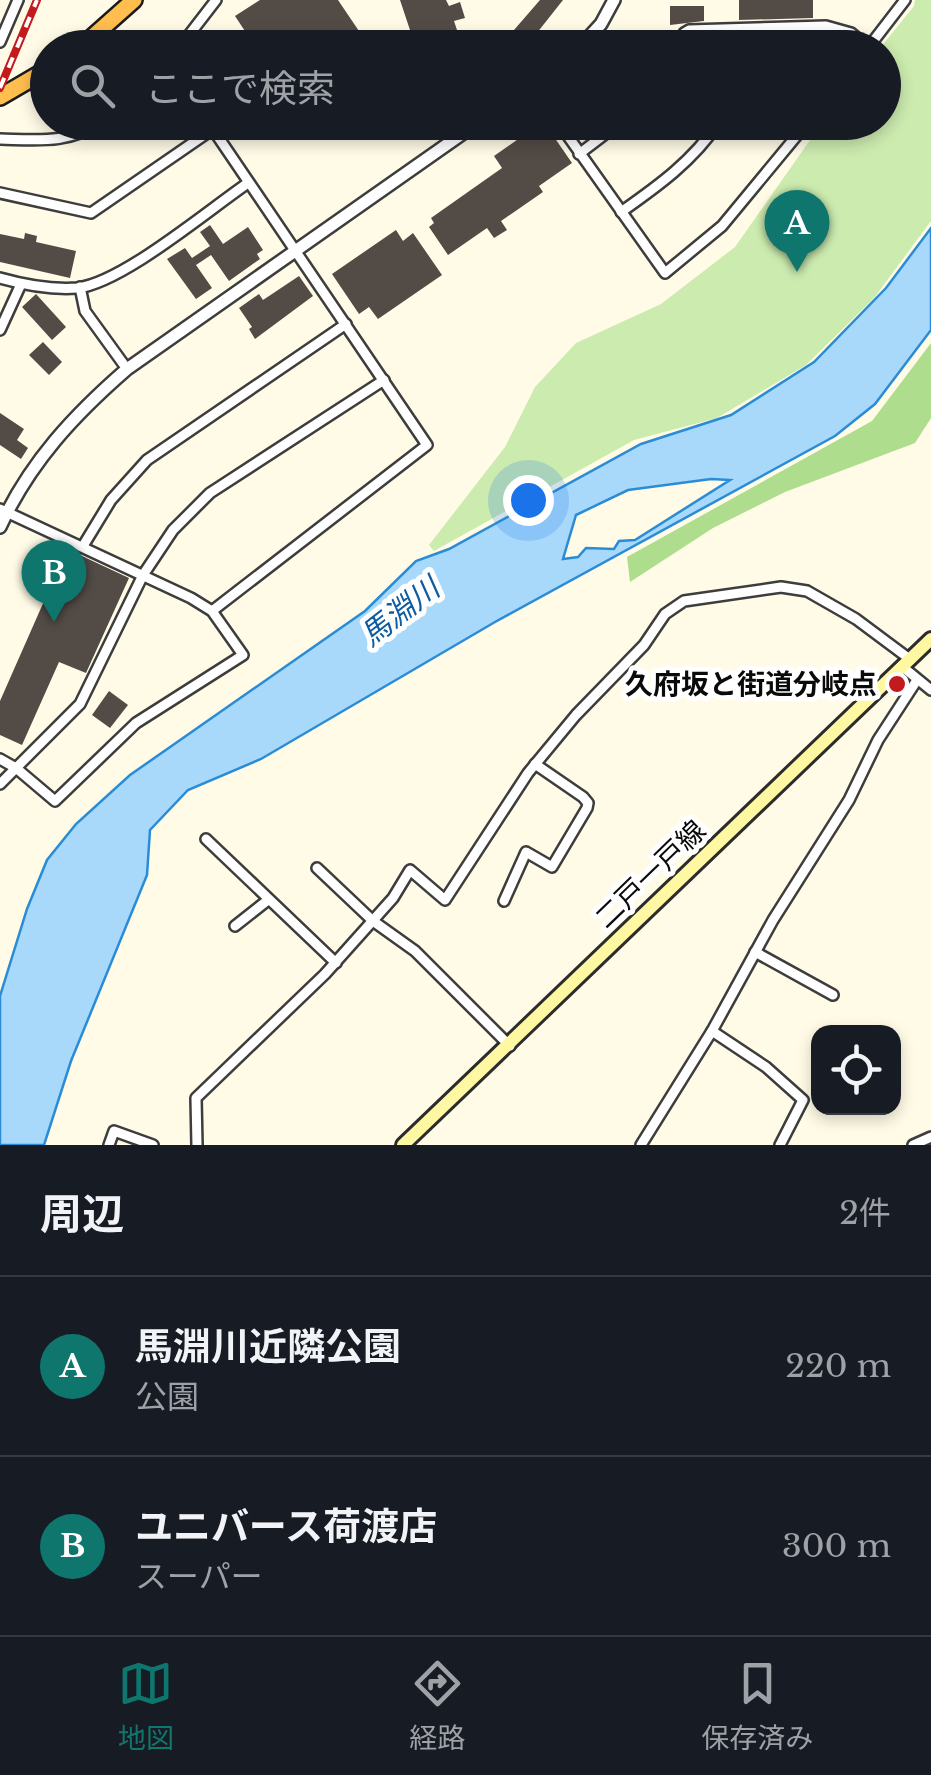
<!DOCTYPE html>
<html lang="ja">
<head>
<meta charset="utf-8">
<style>
  body { margin:0; font-family:"Libre Baskerville","Noto Sans JP",serif; background:#20242c; color:#f1f3f6 }
  .controls { position:absolute; right:30px; bottom:30px; display:grid; overflow:hidden; border-radius:20px; box-shadow:0 5px 15px #0003 }
  .controls button { width:90px; height:90px; display:grid; place-items:center; padding:0; border:0; border-bottom:2px solid #363941; background:#171b24; color:#f1f3f6; font:50px sans-serif }
  .you { position:absolute; left:528px; top:500px; width:35px; height:35px; margin:-25px; border:8px solid #fff; border-radius:50%; background:#1a73e8; box-shadow:0 0 0 15px #1a73e833 }
  .badge { display:grid; place-items:center; width:65px; height:65px; border-radius:50%; background:#0f766e; color:#fff; font-size:32px; font-weight:700 }
  .pin { position:absolute; translate:-50% -82px; filter:drop-shadow(0 2px 5px #0008) }
  .pin::after { content:''; position:absolute; top:52px; width:35px; height:30px; background:inherit; clip-path:polygon(0 0,100% 0,50% 100%) }
  .list { margin:0; padding:0; list-style:none }
  h2 { display:flex; justify-content:space-between; align-items:center; height:130px; margin:0; padding:0 40px; font-size:42px }
  h2 small { font-size:32px; font-weight:400; color:#9ea1a6 }
  .list li { display:grid; grid-template-columns:65px 1fr auto; gap:30px; align-items:center; box-sizing:border-box; height:180px; padding:0 40px; border-top:2px solid #363941 }
  .list b { display:block; font-size:38px; white-space:nowrap }
  .list p { margin:0; font-size:32px; white-space:nowrap; color:#9ea1a6 }
  .list em { font-size:32px; font-style:normal; color:#9ea1a6 }
  .icon { flex:none; width:55px; height:55px; fill:none; stroke:currentColor; stroke-width:2; stroke-linecap:round; stroke-linejoin:round }
  .map { position:relative; flex:none; width:931px; height:1145px; overflow:hidden }
  .search { position:absolute; background:#171b24; box-shadow:0 5px 15px #0003; left:30px; right:30px; top:30px; height:110px; display:flex; align-items:center; gap:25px; box-sizing:border-box; padding:0 35px; border-radius:55px; color:#9ea1a6; font-size:38px }
  .sheet { height:490px; background:#171b24 }
  nav { display:flex; justify-content:space-around; align-items:center; box-sizing:border-box; height:140px; border-top:2px solid #363941; background:#171b24; font-size:28px; color:#9ea1a6 }
  nav a { display:grid; justify-items:center; gap:5px }
  nav .on { color:#0f766e }
  .map>svg:first-child { display:block }
  .green { fill:#ccebaf }
  .forest { fill:#aedd8d }
  .water { fill:#a8d9fa; stroke:#2a8cd6; stroke-width:2.5; fill-rule:evenodd }
  .building { fill:#534b46 }
  .lines { fill:none; stroke-linecap:round; stroke-linejoin:round }
  .minor-casing { stroke:#3d3d3d; stroke-width:14 }
  .tertiary-casing { stroke:#3d3d3d; stroke-width:16 }
  .secondary-casing { stroke:#2c2c2c; stroke-width:18 }
  .trunk-casing { stroke:#1b1b1b; stroke-width:20 }
  .minor { stroke:#fff; stroke-width:9 }
  .tertiary { stroke:#fff; stroke-width:11 }
  .secondary { stroke:#fff8a2; stroke-width:12 }
  .trunk { stroke:#ffbe4e; stroke-width:15 }
  .rail-casing { stroke:#c21a1d; stroke-width:8 }
  .rail { stroke:#fff; stroke-width:4; stroke-dasharray:11; stroke-linecap:butt }
  .poi-dot { fill:#c21a1d; stroke:#fff; stroke-width:4 }
  .labels { text-anchor:middle; stroke-width:10; stroke-linejoin:round; paint-order:stroke }
  .poi-label { font-size:28px; font-weight:bold; fill:#0a0a0a; stroke:#fff; text-anchor:end }
  .street-label { font-size:28px; fill:#0a0a0a; stroke:#fff }
  .water-label { font-size:30px; font-style:italic; fill:#0d5ca2; stroke:#fff }
</style>
</head>
<body>
<div class="map">
<svg width="931" height="1145" viewBox="0 0 931 1145">
  <rect width="100%" height="100%" fill="#fffbe7"/>
  <!-- green -->
  <path class="green" d="M915,0h16v221l-57,77 -68,67 -89,53 -83,22 -200,111 -5,-6 76,-98 30,-60 41,-44 85,-39 74,-57 87,-124 62,-1v-74l-3,-1 33,-41z"/>
  <!-- forest -->
  <path class="forest" d="M931,343v75l-16,25 -130,49 -72,36 -83,54 -3,-25 245,-136z"/>
  <!-- water -->
  <path class="water" d="M931,228v102l-56,74 -40,32 -340,186 -234,137 -73,31 -38,40 -3,45 -76,186 -27,84h-44v-149l27,-87 20,-49 29,-36 54,-49 235,-164 51,-50 33,-12 192,-105 90,-29 83,-53 72,-74zM711,479l19,1 -95,60 -16,1 -5,8 -28,-1 -8,9 -15,2 13,-44 52,-25z"/>
  <!-- building -->
  <g class="building">
    <path d="M260,0h78l27,40 -6,8h-103l-21,-32z"/>
    <path d="M400,0h46l3,6 11,-4 5,16 -11,3 9,27h-47z"/>
    <path d="M540,0h23l-34,43 -15,-13z"/>
    <path d="M739,0h74v18l-74,2z"/>
    <path d="M670,6h34v15l-34,4z"/>
    <path d="M534,128l9,12 9,-6 20,29 -33,23 4,6 -42,29 6,9 -13,8 -7,-10 -39,27 -19,-28 5,-4 -3,-5 71,-50 -8,-12z"/>
    <path d="M210,225l13,19 25,-17 15,23 -6,4 3,5 -31,22 -18,-26 -15,10 16,23 -16,11 -29,-40 18,-11 7,10 18,-12 -10,-14z"/>
    <path d="M396,230l7,11 10,-8 29,42 -64,44 -9,-12 -10,7 -27,-40z"/>
    <path d="M25,233l12,3 -1,6 40,9 -6,27 -70,-16v-28l24,5z"/>
    <path d="M299,276l14,20 -58,43 -6,-10 3,-2 -13,-19 20,-14 4,6z"/>
    <path d="M36,294l30,33 -14,13 -30,-33z"/>
    <path d="M43,342l19,20 -13,13 -20,-20z"/>
    <path d="M0,413l24,16 -7,11 11,8 -7,11 -21,-14z"/>
    <path d="M67,549l62,29 -43,95 -27,-11 -37,83 -22,-10v-34z"/>
    <path d="M109,691l19,14 -18,23 -18,-13z"/>
  </g>
  <g class="lines">
    <!-- minor casing -->
    <g class="minor-casing">
      <g id="minor">
        <path d="M0,42l18,-42"/>
        <path d="M179,48l37,-48"/>
        <path d="M678,48l6,-15 5,-3 137,-4 25,7 17,14"/>
        <path d="M755,48l6,-19"/>
        <path d="M868,48l37,-48"/>
        <path d="M208,122l219,323 -215,166"/>
        <path d="M558,122l107,151 57,-47 86,-104"/>
        <path d="M0,139c40,1 67,5 103,-17"/>
        <path d="M579,154l42,-32"/>
        <path d="M0,193l91,20 122,-84"/>
        <path d="M621,212c37,-26 72,-51 98,-90"/>
        <path d="M0,278c25,7 50,12 77,10 45,-5 130,-77 171,-105"/>
        <path d="M80,287l5,24 42,58"/>
        <path d="M0,330l21,-46"/>
        <path d="M0,509l191,89 21,13 31,44 -107,68 -81,78 -39,-33 -16,-9"/>
        <path d="M83,546l28,-46 36,-40 199,-136"/>
        <path d="M904,668l27,22"/>
        <path d="M0,784l80,-80 63,-129 30,-45 37,-37 174,-113"/>
        <path d="M206,839l130,124"/>
        <path d="M317,868l56,53 42,30 95,95"/>
        <path d="M504,901l22,-49 26,15 35,-59 1,-5 -5,-6 -48,-33"/>
        <path d="M235,926l33,-26"/>
        <path d="M755,952l78,43"/>
        <path d="M712,1031l54,36 37,33 -23,45"/>
        <path d="M109,1145l5,-14 39,14"/>
        <path d="M197,1145l-1,-47 129,-124 68,-76 17,-28 35,30 83,-127 48,-58 68,-70 21,-31 19,-13 97,-14 26,4 49,28 55,41"/>
        <path d="M641,1145l71,-114 61,-111 76,-120 29,-60 39,-60"/>
        <path d="M913,1145l18,-8"/>
      </g>
    </g>
    <!-- tertiary casing -->
    <g class="tertiary-casing">
      <g id="tertiary">
        <path d="M579,48l22,-24 13,-24"/>
        <path d="M0,527c30,-65 74,-112 127,-158l352,-247"/>
      </g>
    </g>
    <!-- secondary casing -->
    <g class="secondary-casing">
      <path id="secondary" d="M403,1145l528,-506"/>
    </g>
    <!-- trunk casing -->
    <g class="trunk-casing">
      <g id="trunk">
        <path d="M80,48l54,-48"/>
        <path d="M0,97l48,-28"/>
      </g>
    </g>
    <!-- minor -->
    <use href="#minor" class="minor"/>
    <!-- tertiary -->
    <use href="#tertiary" class="tertiary"/>
    <!-- secondary -->
    <use href="#secondary" class="secondary"/>
    <!-- trunk -->
    <use href="#trunk" class="trunk"/>
    <!-- rail casing -->
    <g class="rail-casing">
      <path id="rail" d="M0,88l37,-88"/>
    </g>
    <!-- rail -->
    <use href="#rail" class="rail"/>
  </g>
  <!-- markers -->
  <circle class="poi-dot" cx="897" cy="684" r="10"/>
  <g class="labels">
    <!-- poi labels -->
    <g class="poi-label">
      <text x="877" y="694">久府坂と街道分岐点</text>
    </g>
    <!-- street labels -->
    <g class="street-label">
      <text transform="translate(650 874) rotate(-44)" y="10">二戸一戸線</text>
    </g>
    <!-- water labels -->
    <g class="water-label">
      <text transform="translate(400 612) rotate(-38)" y="10">馬淵川</text>
    </g>
  </g>
</svg>
<div class="controls">
<button><svg class="icon" aria-label="locate" viewBox="0 0 24 24"><circle cx="12" cy="12" r="6"/><path d="M12 2v4M12 18v4M2 12h4M18 12h4"/></svg></button>
</div>
<div class="you"></div>
<div class="pin badge" style="left:797px;top:272px">A</div>
<div class="pin badge" style="left:54px;top:622px">B</div>
<div class="search"><svg class="icon" aria-label="search" viewBox="0 0 24 24"><circle cx="10" cy="10" r="6"/><path d="M15 15l6 6"/></svg>ここで検索</div>
</div>
<section class="sheet">
<h2>周辺<small>2件</small></h2>
<ul class="list">
<li><span class="badge">A</span><div><b>馬淵川近隣公園</b><p>公園</p></div><em>220 m</em></li>
<li><span class="badge">B</span><div><b>ユニバース荷渡店</b><p>スーパー</p></div><em>300 m</em></li>
</ul>
</section>
<nav>
<a class="on"><svg class="icon" aria-label="map" viewBox="0 0 24 24"><path d="M3 6l6-2 6 2 6-2v14l-6 2-6-2-6 2zM9 4v14M15 6v14"/></svg>地図</a>
<a><svg class="icon" aria-label="directions" viewBox="0 0 24 24"><path d="M12 3l9 9-9 9-9-9zM9 14v-3h6M13 9l2 2-2 2"/></svg>経路</a>
<a><svg class="icon" aria-label="saved" viewBox="0 0 24 24"><path d="M7 4h10v16l-5-4-5 4z"/></svg>保存済み</a>
</nav>
</body>
</html>
